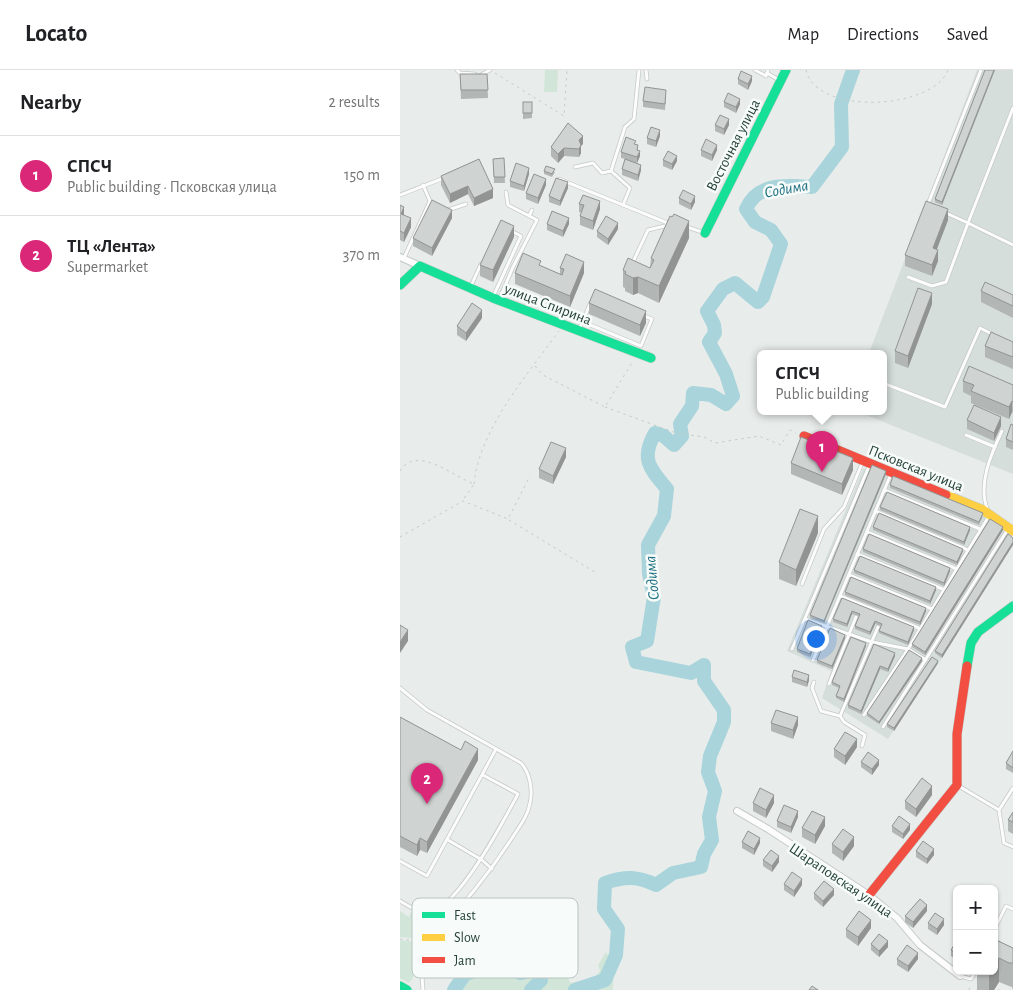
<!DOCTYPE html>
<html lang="en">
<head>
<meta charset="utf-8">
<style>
  body { margin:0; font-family:"Alegreya Sans",sans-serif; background:#f2f2f2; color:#202124 }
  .controls { position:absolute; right:15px; bottom:15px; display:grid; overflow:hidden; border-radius:8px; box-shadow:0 1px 4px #0004 }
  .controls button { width:45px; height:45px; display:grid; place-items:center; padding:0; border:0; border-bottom:1px solid #e0e0e0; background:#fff; color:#202124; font:25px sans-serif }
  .you { position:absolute; left:415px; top:568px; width:18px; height:18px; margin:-12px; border:4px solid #fff; border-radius:50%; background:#1a73e8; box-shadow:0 0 0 8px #1a73e833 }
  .badge { display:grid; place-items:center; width:32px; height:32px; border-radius:50%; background:#db2777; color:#fff; font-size:16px; font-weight:700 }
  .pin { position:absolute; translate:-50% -41px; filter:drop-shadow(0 1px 2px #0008) }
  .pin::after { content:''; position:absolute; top:26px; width:18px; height:15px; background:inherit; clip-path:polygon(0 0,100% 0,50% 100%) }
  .popup { position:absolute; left:357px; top:280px; width:130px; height:65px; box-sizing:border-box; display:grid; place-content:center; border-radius:8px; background:#fff; filter:drop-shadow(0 1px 4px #0005); font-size:16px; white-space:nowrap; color:#757577 }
  .popup b { font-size:19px; color:#202124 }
  .popup::after { content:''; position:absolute; left:50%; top:100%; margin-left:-10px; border:10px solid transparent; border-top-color:#fff }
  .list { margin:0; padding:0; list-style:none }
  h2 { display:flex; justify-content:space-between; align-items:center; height:65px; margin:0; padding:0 20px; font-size:21px }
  h2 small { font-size:16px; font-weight:400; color:#757577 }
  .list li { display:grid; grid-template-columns:32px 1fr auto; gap:15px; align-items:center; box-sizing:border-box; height:80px; padding:0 20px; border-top:1px solid #e0e0e0 }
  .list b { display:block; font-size:19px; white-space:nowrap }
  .list p { margin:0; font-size:16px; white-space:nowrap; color:#757577 }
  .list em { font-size:16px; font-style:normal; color:#757577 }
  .map { position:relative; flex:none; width:613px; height:920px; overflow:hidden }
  header { display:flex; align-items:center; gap:30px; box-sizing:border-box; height:70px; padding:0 25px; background:#fff; border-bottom:1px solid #e0e0e0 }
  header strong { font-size:24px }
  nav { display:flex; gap:28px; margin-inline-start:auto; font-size:18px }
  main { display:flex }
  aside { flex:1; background:#fff }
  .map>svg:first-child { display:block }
  .built { fill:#d6dedb }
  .green { fill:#d1e6d8 }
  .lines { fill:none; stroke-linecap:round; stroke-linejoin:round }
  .river { stroke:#a9d4db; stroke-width:14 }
  .lane-casing { stroke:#c5cac8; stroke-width:4.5 }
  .street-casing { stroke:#c5cac8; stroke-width:8 }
  .fast-casing { stroke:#c3cbc8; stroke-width:10 }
  .slow-casing { stroke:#c3cbc8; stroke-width:10 }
  .jam-casing { stroke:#c3cbc8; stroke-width:10 }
  .path { stroke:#c3ccca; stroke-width:1; stroke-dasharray:2.5 4; stroke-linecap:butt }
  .lane { stroke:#fcfcfc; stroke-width:3 }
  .street { stroke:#fcfcfc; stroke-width:6 }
  .fast { stroke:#16e098; stroke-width:9 }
  .slow { stroke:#ffcf43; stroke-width:9 }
  .jam { stroke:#f24e42; stroke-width:9 }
  .wall { fill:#b2b6b5 }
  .shaded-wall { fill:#919493 }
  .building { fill:#cfd4d2; stroke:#919493 }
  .labels { text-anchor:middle; stroke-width:5; stroke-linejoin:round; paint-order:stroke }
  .street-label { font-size:15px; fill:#24423a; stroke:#f7fbf9 }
  .water-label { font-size:16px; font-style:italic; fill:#1c6f80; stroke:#f7fbf9 }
  .key { fill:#f7fbf9; stroke:#b8c4c0; stroke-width:1 }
  .key-label { font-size:14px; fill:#24423a }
</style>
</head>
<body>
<header>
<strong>Locato</strong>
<nav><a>Map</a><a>Directions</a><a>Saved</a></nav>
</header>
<main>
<aside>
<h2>Nearby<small>2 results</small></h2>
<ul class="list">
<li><span class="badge">1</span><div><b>СПСЧ</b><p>Public building · Псковская улица</p></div><em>150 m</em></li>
<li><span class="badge">2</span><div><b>ТЦ «Лента»</b><p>Supermarket</p></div><em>370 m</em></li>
</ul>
</aside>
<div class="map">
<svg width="613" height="920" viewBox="0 0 613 920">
  <rect width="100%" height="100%" fill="#e8edeb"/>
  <!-- built -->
  <g class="built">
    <path d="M577,0h36v404l-157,-63h27v-58h-14z"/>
    <path d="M472,398l111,48 20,14 5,7 -66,121 -54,81 -66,-41 9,-27 -44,-20 76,-182z"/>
  </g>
  <!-- green -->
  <g class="green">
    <path d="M145,0h13l-1,22h-13z"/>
    <path d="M149,835l7,4 3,17 7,8 -11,5 -2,9 7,9 4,-1 4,4 -4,13 7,10 23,-5 6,-7 -2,-6 8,-13 8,14 -1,24h-154l11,-28 14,-12h10l8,-7 16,1 10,-4 2,-7 -8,-5 2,-5z"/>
    <path d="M43,839l4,4 -22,26 -25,-2v-26l9,6 2,-5 6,2 -1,5 12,1 11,-5 -2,-4z"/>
    <path d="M0,870l23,3 -10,35 -4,5 -9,-5z"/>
  </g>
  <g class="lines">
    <!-- river -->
    <g class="river">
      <path d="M54,920l11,-16 40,-12 15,11 21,-4v11l-10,10"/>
      <path d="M175,920l30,-10 11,-25 2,-26 -14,-20 1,-26c20,-7 33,-7 51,2l17,-12 28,-6 3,-13 8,-14 -3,-23 6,-26 -7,-19 2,-16 14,-34v-12l-20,-29v-16l-13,8 -55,-11 -4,-15 15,-6 7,-44 -5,-23 -1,-29 16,-29 3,-27c-17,-20 -27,-30 -12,-56l9,3 10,9 8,-9 -2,-12 12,-18 1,-13 18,2 15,9 7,-8 -7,-22 -17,-32 6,-9 -1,-8 -7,-14 16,-22 12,-6 23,19 5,-5 18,-53 -10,-14 -16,-8 -9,-13c12,-27 41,-24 66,-22l30,-40 -1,-43 12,-34"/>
    </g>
    <!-- lane casing -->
    <g class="lane-casing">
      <g id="lane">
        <path d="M57,0l3,3 15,1"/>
        <path d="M246,0l1,9"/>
        <path d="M355,0l11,6 2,-6"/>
        <path d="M367,3l12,7"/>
        <path d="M81,5l9,-5"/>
        <path d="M613,38l-45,115 45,22"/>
        <path d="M175,97l18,-4 9,10 9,-2 19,17 -7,17"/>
        <path d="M211,101l14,-44 9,-8 5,-49"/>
        <path d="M159,109l111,45"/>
        <path d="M23,115l7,16"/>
        <path d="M0,125l44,-17"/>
        <path d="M528,134l53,-134"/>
        <path d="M48,140l18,-6"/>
        <path d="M129,146l3,-6"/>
        <path d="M287,157l18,6"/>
        <path d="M4,188l26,-57 3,2"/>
        <path d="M232,194l16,-34 21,-5"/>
        <path d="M508,207l24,9 14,-4 22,-59 -22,-10"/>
        <path d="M70,218l11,-24"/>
        <path d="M93,227l28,-61 -10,-5"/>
        <path d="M99,230l14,-33 24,-47 -29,-15 -2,-13"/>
        <path d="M183,252l58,24 11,-27 -8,-3"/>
        <path d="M179,260l11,-26"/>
        <path d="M483,313l62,24 35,-79 12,6"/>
        <path d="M566,365l29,12"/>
        <path d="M484,420l96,39"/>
        <path d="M475,441l93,39"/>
        <path d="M588,441c-11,-26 3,-57 14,-80"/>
        <path d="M467,462l90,37"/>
        <path d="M457,484l88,36"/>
        <path d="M449,505l83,34"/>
        <path d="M402,514l22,-55 20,-22 19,-46"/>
        <path d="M440,526l81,33"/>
        <path d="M405,549l67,23 36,7 18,11"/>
        <path d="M392,579l78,-185"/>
        <path d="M413,590l78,-186"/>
        <path d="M414,612l-2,6 9,23 19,5 4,6 21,13 -3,11"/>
        <path d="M429,614l27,-67"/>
        <path d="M0,618l27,22 94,53c9,10 12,27 9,40 -2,13 -11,24 -18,35 -23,36 -50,69 -80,100 -10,18 -11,31 -9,52"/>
        <path d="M464,645l44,-66 81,-133"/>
        <path d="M440,646l38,-89"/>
        <path d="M483,657l125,-198"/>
        <path d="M557,715l42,25 5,33 9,4"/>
        <path d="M599,740l14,-22"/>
        <path d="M48,770l34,20 10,9"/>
        <path d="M0,791l27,15 69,-127"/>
        <path d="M0,831c10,6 20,13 32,10 28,-7 72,-91 86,-117l-35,-19"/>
        <path d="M594,860l12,-24 7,3"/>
        <path d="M560,906l11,3 5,-8"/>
      </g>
    </g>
    <!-- street casing -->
    <g class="street-casing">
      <g id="street">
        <path d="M0,187l20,9"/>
        <path d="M337,741l31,18 101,66 28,23 23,27 40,31"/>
      </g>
    </g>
    <!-- fast casing -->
    <g class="fast-casing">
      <g id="fast">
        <path d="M305,163l81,-163"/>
        <path d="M0,215l20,-19 73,32 158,60"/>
        <path d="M567,596l4,-23 7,-11 35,-26"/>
        <path d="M0,916l7,4"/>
      </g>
    </g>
    <!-- slow casing -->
    <g class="slow-casing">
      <path id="slow" d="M546,425l37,15 30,21"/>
    </g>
    <!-- jam casing -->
    <g class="jam-casing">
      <g id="jam">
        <path d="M404,366l142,59"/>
        <path d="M469,825l88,-110v-51l10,-68"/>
      </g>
    </g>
    <!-- path -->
    <g class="path">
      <path d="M406,0c10,46 127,40 142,0"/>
      <path d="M95,3l69,43 3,-46"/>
      <path d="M135,296l8,9 62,32 28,-46"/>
      <path d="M205,337l71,26 28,4 11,6 44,-7 22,9 9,-15 6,3"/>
      <path d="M0,401c17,-27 54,6 74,13l-11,16"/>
      <path d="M74,414c5,-54 53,-109 85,-153"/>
      <path d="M109,450l89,54"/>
      <path d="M0,467l63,-36 45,18 22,-43"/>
      <path d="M0,869l24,3"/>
      <path d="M569,920l1,-5"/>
      <path d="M598,920h4"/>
    </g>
    <!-- lane -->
    <use href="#lane" class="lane"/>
    <!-- street -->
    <use href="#street" class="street"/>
    <!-- fast -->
    <use href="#fast" class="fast"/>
    <!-- slow -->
    <use href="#slow" class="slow"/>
    <!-- jam -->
    <use href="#jam" class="jam"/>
  </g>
  <!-- wall -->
  <g class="wall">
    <path d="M585,0l-43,135 -7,-3v-3z"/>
    <path d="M60,4h27l1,24 -27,1z"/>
    <path d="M338,9l14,2 -4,9 -10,-6z"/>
    <path d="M266,26l-1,14 -22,-3v-6z"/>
    <path d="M123,32h9v16l-9,1z"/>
    <path d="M324,32l16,2 -4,9 -12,-6z"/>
    <path d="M315,55h14l-5,10 -9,-4z"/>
    <path d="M260,66l-4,11 -9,-3v-6z"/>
    <path d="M183,74l-2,2v7l-2,4 -15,-1 -6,7 -7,-7v-9z"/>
    <path d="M236,75l2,5 2,6 -3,7 4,7 -3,11 -16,-6v-6l3,-10 -4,-1v-6z"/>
    <path d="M301,80h16l-5,11 -11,-5z"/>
    <path d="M104,88l1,25h-11l-1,-24z"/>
    <path d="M79,89l14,39 -19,8 -6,-12 -18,9 -9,-18v-9z"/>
    <path d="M263,90l14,1 -5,9 -9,-4z"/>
    <path d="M144,101l11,1 -3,5 -8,-3z"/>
    <path d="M129,104l-5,17 -14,-4v-6z"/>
    <path d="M146,115l-8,19 -12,-5v-6z"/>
    <path d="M168,118l-8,18 -11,-4v-6z"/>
    <path d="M279,128l16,4 -4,8 -12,-6z"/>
    <path d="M179,134l21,5 -7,21 -13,-5v-9l2,-3 -3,-1z"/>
    <path d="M0,135l4,11 7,11 -7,15 -4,-2z"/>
    <path d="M52,148l-20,38 -19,-10v-8z"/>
    <path d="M548,150l-11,29 1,12 -6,15 -27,-10v-11z"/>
    <path d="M147,154h22l-6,13 -16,-7z"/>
    <path d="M218,159l-10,16 -11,-8v-6z"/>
    <path d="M114,167l-21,45 -13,-6v-11z"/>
    <path d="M289,168l-30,65 -21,-10 -5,2 -8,-4v-3l-2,-1v-17l27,-2 1,-10z"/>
    <path d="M141,196l19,8v-6l24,5 -14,34 -55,-23v-11z"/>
    <path d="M581,221l32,4v23l-32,-16z"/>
    <path d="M189,233l57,20 -6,13 -51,-22z"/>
    <path d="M532,234l-24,64 -13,-5v-12z"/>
    <path d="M82,248l-16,23 -9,-6v-9z"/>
    <path d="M613,272v27l-28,-12v-11z"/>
    <path d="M563,311l50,4v28l-1,-1 -3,7 -38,-16v-7l-8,-4z"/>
    <path d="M567,350l34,6 -7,15 -27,-12z"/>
    <path d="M613,355v25l-7,-3v-8z"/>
    <path d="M166,387l-13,27 -14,-6v-9z"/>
    <path d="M391,393l62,7 -11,25 -51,-21z"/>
    <path d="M486,404l-62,149 -14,-5v-3z"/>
    <path d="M490,415l93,31 -4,9 -89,-37z"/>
    <path d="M480,437l90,23 -6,15 -84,-35z"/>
    <path d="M473,457l90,24 -6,14 -84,-35z"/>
    <path d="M603,460l-78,125 -13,-8v-3z"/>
    <path d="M418,463l-22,53 -17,-7v-17z"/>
    <path d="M608,464l-66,124 -7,-5v-2z"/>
    <path d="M463,479l87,22 -6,15 -81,-34z"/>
    <path d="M454,500l82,20 -6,14 -76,-31z"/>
    <path d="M445,522l81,19 -6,14 -75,-30z"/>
    <path d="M442,528l72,32 -6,15 -29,-12v-2l2,-5 -6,-2 -5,11 -15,-6v-3l4,-10 -7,-2 -5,13 -14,-5v-3z"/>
    <path d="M422,559l-12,28 -13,-5v-3z"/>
    <path d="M445,568l-13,31 -15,-6v-3z"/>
    <path d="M474,574l21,12 -7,16 -8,-3 -19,45 -13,-6v-3z"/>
    <path d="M466,576l-22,56 -8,-4v-2l3,-8 -7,-3v-3z"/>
    <path d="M522,591l-43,63 -12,-8v-3z"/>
    <path d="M538,593l-44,68 -7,-4v-3z"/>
    <path d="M392,607l17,3 -2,7 -15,-5z"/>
    <path d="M0,647l78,43 -51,93 -7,-3 -3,6 -17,-9z"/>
    <path d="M371,653l27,2 -5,14 -22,-8z"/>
    <path d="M457,677l-12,18 -11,-8v-8z"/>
    <path d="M613,681v22l-7,-4v-6z"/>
    <path d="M461,692l18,3 -7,10 -11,-8z"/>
    <path d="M532,725l-16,22 -11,-8v-8z"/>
    <path d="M353,733h21l-8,15 -13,-7z"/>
    <path d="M613,742v22l-5,-3v-11z"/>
    <path d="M398,747l-7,16 -14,-6v-6z"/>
    <path d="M425,756l-10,18 -13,-7v-9z"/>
    <path d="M492,756l18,4 -7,9 -11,-7z"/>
    <path d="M342,772l18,1 -6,12 -12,-7z"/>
    <path d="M432,774l22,2 -11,15 -11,-8z"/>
    <path d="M516,781l18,4 -7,9 -11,-7z"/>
    <path d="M363,790l16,2 -7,10 -9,-6z"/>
    <path d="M384,814l18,1 -8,12 -10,-7z"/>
    <path d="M414,823l20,2 -11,12 -9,-8z"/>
    <path d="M527,841l-14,17 -8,-6v-6z"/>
    <path d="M528,853l16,2 -7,10 -9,-6z"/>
    <path d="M471,858l-13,18 -12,-9v-8z"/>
    <path d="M594,869l19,9v42l-1,-3 -3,-1 -10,-4 -5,8h-17v-19h17z"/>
    <path d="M557,870v20l-6,-4v-6z"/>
    <path d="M471,874l17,3 -9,10 -8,-7z"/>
    <path d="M497,889h21l-10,13 -11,-7z"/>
  </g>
  <!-- shaded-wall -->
  <g class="shaded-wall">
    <path d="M594,0h1l-53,135v-3z"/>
    <path d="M352,6v5l-4,9v-6z"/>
    <path d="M340,29v5l-4,9v-6z"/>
    <path d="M329,49v6l-5,10v-6z"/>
    <path d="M260,60v6l-4,11v-6z"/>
    <path d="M183,66v8l-2,2v7l-2,4v-17z"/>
    <path d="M317,75v5l-5,11v-6z"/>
    <path d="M164,78v8l-6,7v-9z"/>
    <path d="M240,81v5l-3,7v-6z"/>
    <path d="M277,86v5l-5,9v-6z"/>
    <path d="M241,95v5l-3,11v-6z"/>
    <path d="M129,98v6l-5,17v-5z"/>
    <path d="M146,109v6l-8,19v-6z"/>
    <path d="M168,112v6l-8,18v-5z"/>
    <path d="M68,116v8l-18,9v-9z"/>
    <path d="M93,119v9l-19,8v-8z"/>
    <path d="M295,126v6l-4,8v-6z"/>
    <path d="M200,131v8l-7,21v-9z"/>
    <path d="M4,137v8l-3,-1z"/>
    <path d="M548,139v11l-15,39v-11z"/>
    <path d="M52,140v8l-20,38v-8z"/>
    <path d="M11,148v9l-7,15v-9z"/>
    <path d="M169,148v6l-6,13v-6z"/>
    <path d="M289,151v17l-30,65v-17z"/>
    <path d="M218,153v6l-10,16v-6z"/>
    <path d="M114,156v11l-21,45v-12z"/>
    <path d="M538,180v11l-6,15v-11z"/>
    <path d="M184,192v11l-14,34v-11z"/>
    <path d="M238,207v16l-5,2v-17z"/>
    <path d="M532,223v11l-24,64v-12z"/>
    <path d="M82,240v8l-16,23v-8z"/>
    <path d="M246,241v12l-6,13v-11z"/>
    <path d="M612,331v11l-3,7v-12z"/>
    <path d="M601,347v9l-7,15v-8z"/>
    <path d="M166,378v9l-13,27v-8z"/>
    <path d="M453,388v12l-11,25v-11z"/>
    <path d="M486,401v3l-62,149v-2z"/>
    <path d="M418,446v17l-22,53v-16z"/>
    <path d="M570,457v3l-6,15v-3z"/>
    <path d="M603,457v3l-78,125v-3z"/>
    <path d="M613,472v3l-71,113v-3z"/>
    <path d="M563,479v2l-6,14v-3z"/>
    <path d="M550,498v3l-6,15v-3z"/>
    <path d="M536,517v3l-6,14v-3z"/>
    <path d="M526,538v3l-6,14v-3z"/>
    <path d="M452,541v3l-5,13v-3z"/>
    <path d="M475,551v3l-5,11v-3z"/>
    <path d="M422,556v3l-12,28v-3z"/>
    <path d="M514,557v3l-6,15v-3z"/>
    <path d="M8,560v11l-8,12v-11z"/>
    <path d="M445,565v3l-13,31v-3z"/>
    <path d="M466,573v3l-22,56v-3z"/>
    <path d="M495,583v3l-7,16v-3z"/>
    <path d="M522,588v3l-43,63v-2z"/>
    <path d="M538,591v2l-44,68v-3z"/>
    <path d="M480,596v3l-19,45v-3z"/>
    <path d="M409,605v5l-2,7v-5z"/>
    <path d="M398,647v8l-5,14v-9z"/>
    <path d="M457,669v8l-12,18v-9z"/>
    <path d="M78,679v11l-51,93v-11z"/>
    <path d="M479,690v5l-7,10v-6z"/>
    <path d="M532,716v9l-16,22v-8z"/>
    <path d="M374,725v8l-8,15v-8z"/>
    <path d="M398,741v6l-7,16v-6z"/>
    <path d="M425,747v9l-10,18v-9z"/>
    <path d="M510,754v6l-7,9v-5z"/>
    <path d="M454,767v9l-11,15v-9z"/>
    <path d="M20,768v12l-3,6v-11z"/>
    <path d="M360,768v5l-6,12v-6z"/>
    <path d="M534,779v6l-7,9v-5z"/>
    <path d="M379,786v6l-7,10v-6z"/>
    <path d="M402,809v6l-8,12v-6z"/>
    <path d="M434,819v6l-11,12v-6z"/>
    <path d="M527,835v6l-14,17v-6z"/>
    <path d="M544,849v6l-7,10v-6z"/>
    <path d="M471,850v8l-13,18v-9z"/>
    <path d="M488,871v6l-9,10v-6z"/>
    <path d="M518,883v6l-10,13v-6z"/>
    <path d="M599,888v24l-5,8h-5v-16l2,-3h3v-5z"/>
  </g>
  <!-- building -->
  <g class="building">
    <path d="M585,0h9l-52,132 -7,-3z"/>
    <path d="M341,1l11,5 -4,8 -10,-5z"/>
    <path d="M60,4h27l1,16h-27z"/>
    <path d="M245,17l21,3 -1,14 -22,-3z"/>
    <path d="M328,23l12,6 -4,8 -12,-5z"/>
    <rect x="123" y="32" width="9" height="11"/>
    <path d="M320,45l9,4 -5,10 -9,-4z"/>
    <path d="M168,53l15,13 -4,4 2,5 -2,4 -15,-1 -6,6 -7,-7z"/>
    <path d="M251,57l9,3 -4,11 -9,-3z"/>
    <path d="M226,67l10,4 -2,3 4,1 -1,5 3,1 -3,6 -16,-5z"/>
    <path d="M306,69l11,6 -5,10 -11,-5z"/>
    <path d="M268,81l9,5 -5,8 -9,-4z"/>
    <path d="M104,88l1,19h-11l-1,-18z"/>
    <path d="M79,89l14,30 -19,9 -6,-12 -18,8 -9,-18z"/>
    <path d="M225,89l16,6 -3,10 -16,-6z"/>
    <path d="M116,93l13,5 -5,18 -14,-5z"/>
    <path d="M146,96l9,3 -3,5 -8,-3z"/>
    <path d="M134,104l12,5 -8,19 -12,-5z"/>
    <path d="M156,108l12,4 -8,19 -11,-5z"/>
    <path d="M283,120l12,6 -4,8 -12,-6z"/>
    <path d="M183,125l17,6 -7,20 -13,-5 4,-11 -5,-1z"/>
    <path d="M32,130l20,10 -20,38 -19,-10z"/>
    <path d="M526,131l22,8 -15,39 5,2 -6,15 -27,-10z"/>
    <path d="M0,135l4,2 -3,7 10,4 -7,15 -4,-2z"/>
    <path d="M152,141l17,7 -6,13 -16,-7z"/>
    <path d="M274,144l15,7 -30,65 -21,-9 -5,1 -8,-4 1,-2 -3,-2 5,-12 22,10 4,-8 -3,-2 19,-42 2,1z"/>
    <path d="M206,146l12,7 -10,16 -11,-8z"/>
    <path d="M101,150l13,6 -21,44 -13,-5z"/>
    <path d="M123,183l18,8 -2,4 23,10 2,-6 -4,-1 6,-14 18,8 -14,34 -55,-23z"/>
    <path d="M585,212l28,13v11l-32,-15z"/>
    <path d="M518,218l14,5 -24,63 -13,-5z"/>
    <path d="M195,219l51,22 -6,14 -51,-22z"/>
    <path d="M72,233l10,7 -16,23 -9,-7z"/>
    <path d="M591,262l22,10v15l-28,-11z"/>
    <path d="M569,296l44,19v17l-1,-1 -3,6 -38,-16 3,-6 -11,-4z"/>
    <path d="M574,335l27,12 -7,16 -27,-13z"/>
    <path d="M611,354l2,1v17l-7,-3z"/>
    <path d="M401,367l52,21 -11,26 -51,-21z"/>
    <path d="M151,372l15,6 -13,28 -14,-7z"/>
    <path d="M472,395l14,6 -62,150 -14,-6z"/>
    <path d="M493,406l90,37 -4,9 -89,-37z"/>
    <path d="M487,422l83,35 -6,15 -84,-35z"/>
    <path d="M400,439l18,7 -22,54 -17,-8z"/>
    <path d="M479,443l84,36 -6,13 -84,-35z"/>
    <path d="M590,449l13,8 -78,125 -13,-8z"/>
    <path d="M469,464l81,34 -6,15 -81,-34z"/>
    <path d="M608,464l5,4v4l-71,113 -7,-4z"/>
    <path d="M460,486l76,31 -6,14 -76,-31z"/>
    <path d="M451,507l75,31 -6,14 -75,-30z"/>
    <path d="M442,528l72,29 -6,15 -29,-11 3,-7 -7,-3 -5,11 -15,-6 5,-12 -8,-3 -5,13 -14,-5z"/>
    <path d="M408,550l14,6 -12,28 -13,-5z"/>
    <path d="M0,555l8,5 -8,12z"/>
    <path d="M430,558l15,7 -13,31 -15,-6z"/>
    <path d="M451,567l15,6 -22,56 -8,-3 4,-10 -8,-4z"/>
    <path d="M474,574l21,9 -7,16 -8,-3 -19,45 -13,-6z"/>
    <path d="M509,580l13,8 -43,64 -12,-9z"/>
    <path d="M532,587l6,4 -44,67 -7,-4z"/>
    <path d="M394,600l15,5 -2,7 -15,-5z"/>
    <path d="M376,640l22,7 -5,13 -22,-7z"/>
    <path d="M0,647l61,33 4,-9 13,8 -51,93 -7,-4 -3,7 -17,-9z"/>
    <path d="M445,662l12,7 -12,17 -11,-7z"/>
    <path d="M613,681v17l-7,-5z"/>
    <path d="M468,682l11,8 -7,9 -11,-7z"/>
    <path d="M522,708l10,8 -16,23 -11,-8z"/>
    <path d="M360,718l14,7 -8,15 -13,-7z"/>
    <path d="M384,735l14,6 -7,16 -14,-6z"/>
    <path d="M412,741l13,6 -10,18 -13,-7z"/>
    <path d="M613,742v10l-5,-2z"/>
    <path d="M499,746l11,8 -7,10 -11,-8z"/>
    <path d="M443,759l11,8 -11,15 -11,-8z"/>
    <path d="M348,761l12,7 -6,11 -12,-7z"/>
    <path d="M523,771l11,8 -7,10 -11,-8z"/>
    <path d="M371,780l8,6 -7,10 -9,-6z"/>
    <path d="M392,802l10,7 -8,12 -10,-7z"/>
    <path d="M424,811l10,8 -11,12 -9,-8z"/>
    <path d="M520,829l7,6 -14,17 -8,-6z"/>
    <path d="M459,841l12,9 -13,17 -12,-8z"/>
    <path d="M535,843l9,6 -7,10 -9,-6z"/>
    <path d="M479,864l9,7 -9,10 -8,-7z"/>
    <path d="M594,869l19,9v15h-4l-10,-5 -5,8z"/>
    <path d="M557,870v14l-6,-4z"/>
    <path d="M507,875l11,8 -10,13 -11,-7z"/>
    <path d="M585,901h6l-2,3z"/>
    <path d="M412,916l6,4h-9z"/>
  </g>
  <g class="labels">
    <!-- street labels -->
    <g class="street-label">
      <text transform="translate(333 75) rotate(-63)" y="5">Восточная улица</text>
      <text transform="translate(148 234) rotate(21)" y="5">улица Спирина</text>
      <text transform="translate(516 398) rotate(22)" y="5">Псковская улица</text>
      <text transform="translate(441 810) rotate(34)" y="5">Шараповская улица</text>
    </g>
    <!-- water labels -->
    <g class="water-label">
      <text transform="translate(386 118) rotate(-10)" y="6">Содима</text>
      <text transform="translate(251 508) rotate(-95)" y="6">Содима</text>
    </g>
  </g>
  <!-- legend -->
  <rect x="12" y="828" width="166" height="80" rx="8" class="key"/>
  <rect x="22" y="842" width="23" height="6" fill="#16e098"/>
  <rect x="22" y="864" width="23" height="7" fill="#ffcf43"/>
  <rect x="22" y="887" width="23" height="6" fill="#f24e42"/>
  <g class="key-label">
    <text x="54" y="850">Fast</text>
    <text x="54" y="872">Slow</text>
    <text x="54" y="895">Jam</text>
  </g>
</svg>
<div class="controls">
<button>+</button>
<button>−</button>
</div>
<div class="you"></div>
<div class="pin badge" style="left:422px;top:402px">1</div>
<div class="popup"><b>СПСЧ</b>Public building</div>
<div class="pin badge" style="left:27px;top:734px">2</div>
</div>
</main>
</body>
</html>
